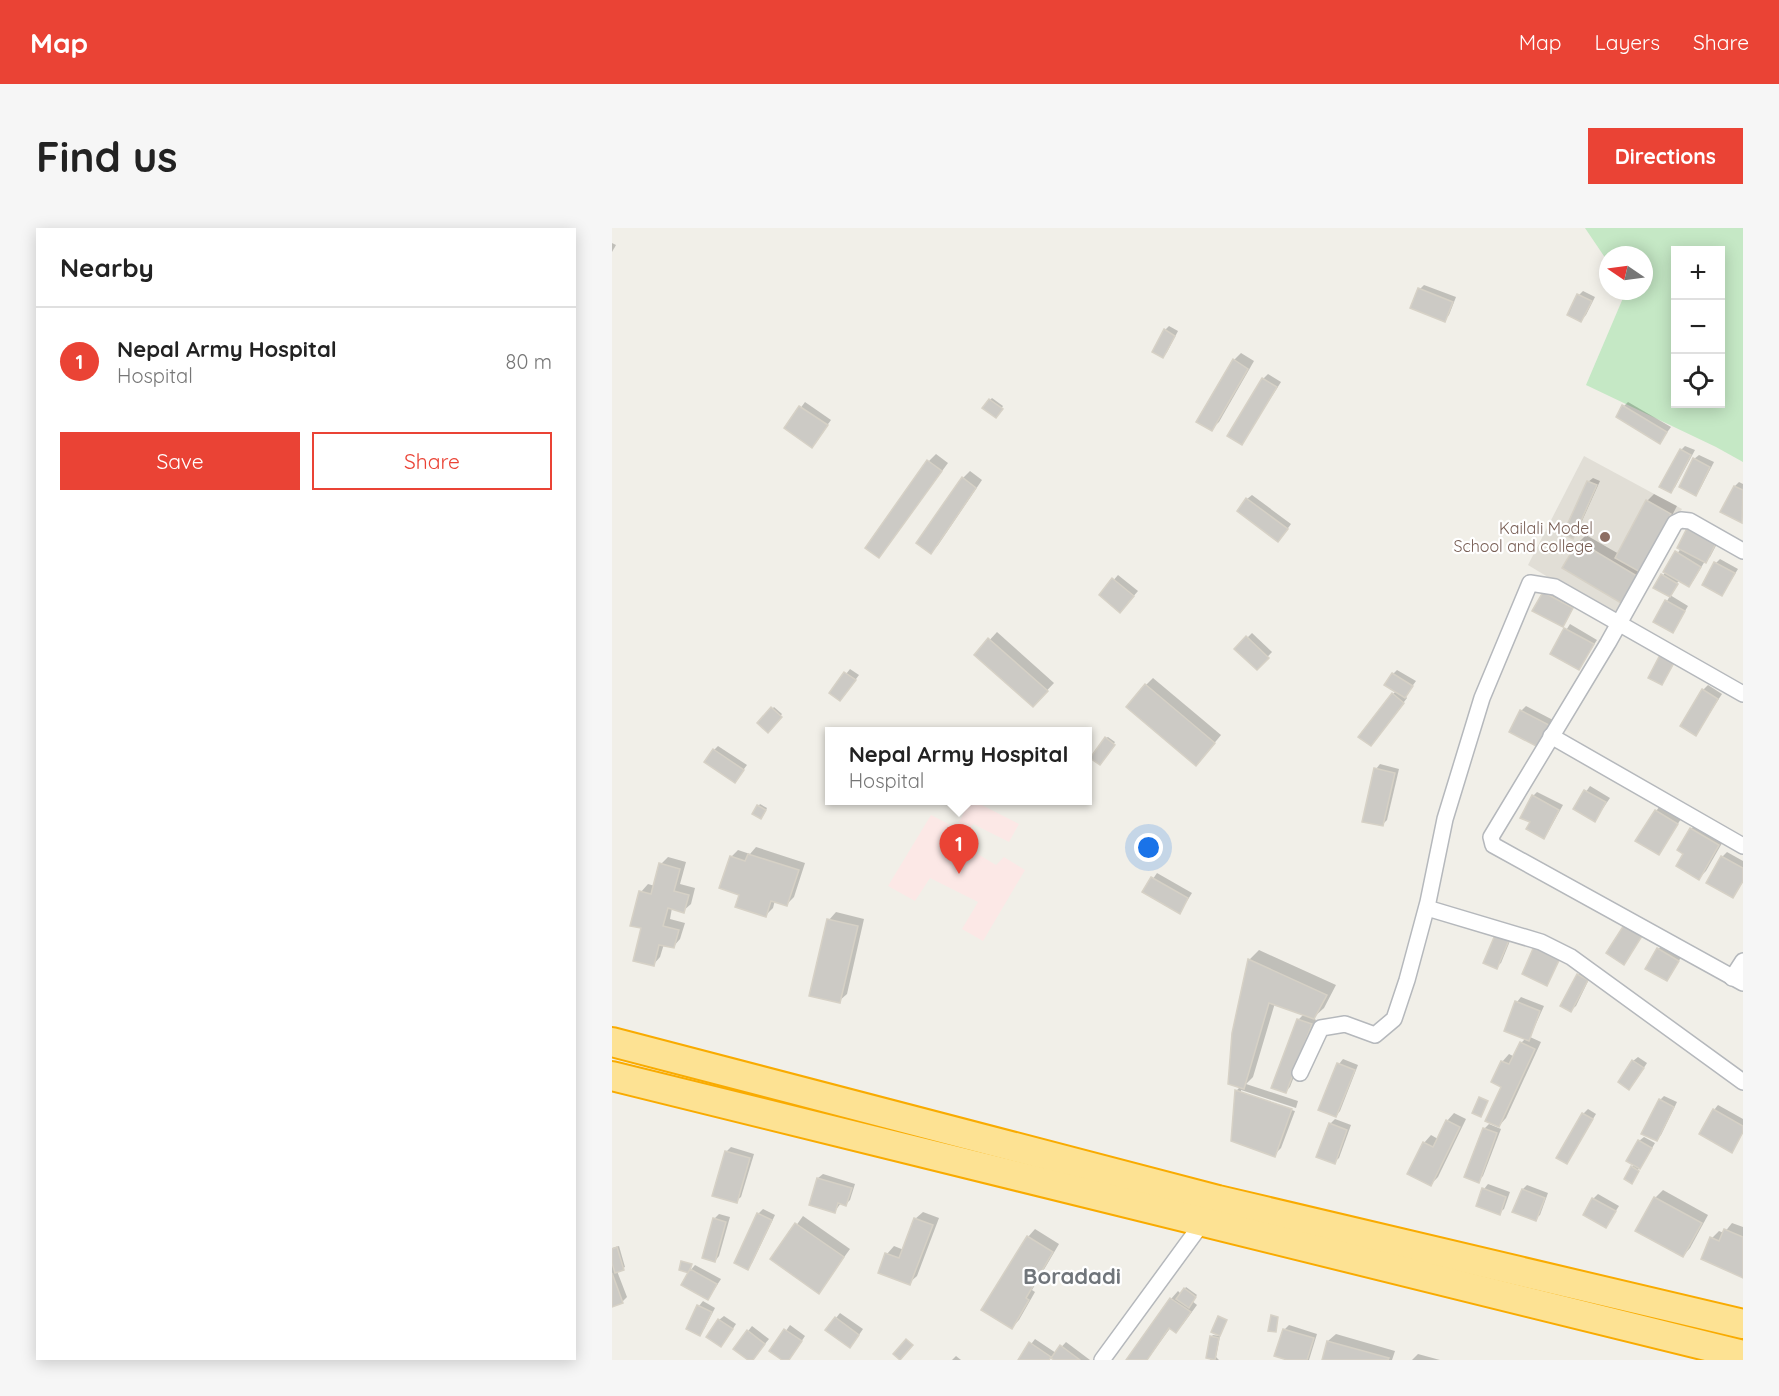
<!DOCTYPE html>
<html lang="en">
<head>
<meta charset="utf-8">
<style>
  body { margin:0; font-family:Quicksand,sans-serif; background:#f6f6f6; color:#222 }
  .controls { position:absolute; right:18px; top:18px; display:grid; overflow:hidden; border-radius:0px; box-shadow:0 3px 15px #0003 }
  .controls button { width:54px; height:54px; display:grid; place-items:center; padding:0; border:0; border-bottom:2px solid #e0e0e0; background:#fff; color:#222; font:30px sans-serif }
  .compass { position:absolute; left:987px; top:18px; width:54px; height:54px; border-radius:50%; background:#fff; box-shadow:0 3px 15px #0003; rotate:283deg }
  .you { position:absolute; left:537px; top:620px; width:21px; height:21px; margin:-15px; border:4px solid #fff; border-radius:50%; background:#1a73e8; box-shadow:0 0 0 9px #1a73e833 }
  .badge { display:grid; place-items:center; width:39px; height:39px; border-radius:50%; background:#ea4335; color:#fff; font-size:20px; font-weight:700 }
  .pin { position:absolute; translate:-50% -50px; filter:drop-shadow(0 2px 3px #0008) }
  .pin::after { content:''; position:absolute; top:32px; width:21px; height:18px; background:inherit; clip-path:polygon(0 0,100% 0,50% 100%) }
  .popup { position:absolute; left:213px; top:499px; width:267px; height:78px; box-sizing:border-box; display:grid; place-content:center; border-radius:0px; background:#fff; filter:drop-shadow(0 2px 4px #0005); font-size:20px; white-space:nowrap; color:#767676 }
  .popup b { font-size:22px; color:#222 }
  .popup::after { content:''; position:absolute; left:50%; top:100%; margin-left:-12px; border:12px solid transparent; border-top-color:#fff }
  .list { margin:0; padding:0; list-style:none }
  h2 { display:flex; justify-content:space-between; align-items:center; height:78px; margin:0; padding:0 24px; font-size:26px }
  h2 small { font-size:20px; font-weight:400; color:#767676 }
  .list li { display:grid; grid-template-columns:39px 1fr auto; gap:18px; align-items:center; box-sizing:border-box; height:108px; padding:0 24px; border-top:2px solid #e0e0e0 }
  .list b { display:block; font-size:22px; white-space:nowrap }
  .list p { margin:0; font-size:20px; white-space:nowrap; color:#767676 }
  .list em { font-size:20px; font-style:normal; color:#767676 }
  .actions { display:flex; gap:12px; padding:18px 24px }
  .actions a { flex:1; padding:14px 0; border:2px solid #ea4335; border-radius:0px; text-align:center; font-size:21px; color:#ea4335 }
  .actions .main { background:#ea4335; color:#fff }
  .icon { flex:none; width:33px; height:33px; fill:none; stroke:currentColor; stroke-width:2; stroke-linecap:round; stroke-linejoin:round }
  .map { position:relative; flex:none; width:1131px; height:1132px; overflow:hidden; border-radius:0px }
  header { display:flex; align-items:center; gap:36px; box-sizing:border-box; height:84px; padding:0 30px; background:#ea4335; color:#fff }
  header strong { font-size:28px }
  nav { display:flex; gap:33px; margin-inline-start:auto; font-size:21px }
  .intro { display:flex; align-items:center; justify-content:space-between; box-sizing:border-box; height:144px; padding:0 36px }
  h1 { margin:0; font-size:42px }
  .button { padding:15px 27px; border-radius:0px; background:#ea4335; color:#fff; font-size:21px; font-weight:700 }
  main { display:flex; gap:36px; padding:0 36px }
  aside { flex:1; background:#fff; border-radius:0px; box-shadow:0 3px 15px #0003 }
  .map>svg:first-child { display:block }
  .education { fill:#e1ded6 }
  .medical { fill:#fce8e6 }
  .green { fill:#c5e8c5; fill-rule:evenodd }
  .shadow { fill:#0003 }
  .building { fill:#cccac5; stroke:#d6d1c6; stroke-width:1.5 }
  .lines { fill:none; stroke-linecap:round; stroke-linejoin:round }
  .street-casing { stroke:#b5b8bc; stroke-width:18 }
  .highway-casing { stroke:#f9ab00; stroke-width:32 }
  .street { stroke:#fff; stroke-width:15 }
  .highway { stroke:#fde293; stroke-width:28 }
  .education-dot { fill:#8d6e63; stroke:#fff; stroke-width:2 }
  .labels { text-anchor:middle; stroke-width:4.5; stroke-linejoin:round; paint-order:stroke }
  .education-label { font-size:16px; fill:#785e54; stroke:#fff; text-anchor:end }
  .district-label { font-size:22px; font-weight:bold; fill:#70757a; stroke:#fff }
</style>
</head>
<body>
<header>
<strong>Map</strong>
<nav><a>Map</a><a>Layers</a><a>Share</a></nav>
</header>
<div class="intro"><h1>Find us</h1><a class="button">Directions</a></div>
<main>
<aside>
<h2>Nearby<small></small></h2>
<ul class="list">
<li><span class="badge">1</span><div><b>Nepal Army Hospital</b><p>Hospital</p></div><em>80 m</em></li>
</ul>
<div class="actions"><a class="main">Save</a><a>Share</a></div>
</aside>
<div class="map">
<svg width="1131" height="1132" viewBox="0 0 1131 1132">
  <rect width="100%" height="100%" fill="#f1efe8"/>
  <!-- education -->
  <path class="education" d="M972,228l98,53 -52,92 -14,17 -88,-53z"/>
  <!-- medical -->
  <path class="medical" d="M364,574l43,22 -10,18 -36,-18 -12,20 35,21 8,-8 21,13 -42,71 -21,-12 16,-27 -48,-24 -15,23 -27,-15 43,-71 25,13 12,-24z"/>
  <!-- green -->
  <path class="green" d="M973,0h158v234l-27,-15 -130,-62 40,-94h18v-36h-36v7zM1064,22h44v154h-44z"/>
  <!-- shadow -->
  <g class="shadow">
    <path d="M0,15l4,2 -4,7z"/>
    <path d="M812,57l32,12 -7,18 -5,5 -24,-31z"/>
    <path d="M971,63l12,6 -9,18 -5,5 -2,-25z"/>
    <path d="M557,98l9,5 -11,21 -4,5 2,-27z"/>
    <path d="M629,125l13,8 -35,61 -8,7 23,-69z"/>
    <path d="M656,146l13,8 -39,61 21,-64z"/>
    <path d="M380,170l11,8 -6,9 -7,-15z"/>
    <path d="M193,174l26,18 -19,26 -26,-18z"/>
    <path d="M1016,174l43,25 -11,15 -36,-36z"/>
    <path d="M1073,218l10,4 -20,37 -4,4 10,-41z"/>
    <path d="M324,226l12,9 -69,93 50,-95z"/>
    <path d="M1087,227l15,7 -14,27 -4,5 -2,-35z"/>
    <path d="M358,243l12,9 -44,65 -7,7 32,-74z"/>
    <path d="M981,250l7,3 -23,51 -5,5 16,-55z"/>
    <path d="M1127,254l4,2 -1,37 -7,-35z"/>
    <path d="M1042,266l23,12 -30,57 -19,31 -7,7 -42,-59 7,-7 33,19 28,-53z"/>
    <path d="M640,267l39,29 -8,11 -36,-36z"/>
    <path d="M1081,296l27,14 -10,19 -5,4 -12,20 -4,4 -10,-5 -9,15 18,11 -15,25 -18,-10 15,-25 -15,-8 26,-40 -2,-1 10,-18z"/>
    <path d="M1108,331l18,10 -16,26 -6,-32z"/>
    <path d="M506,347l20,16 -13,15 -24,-11z"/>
    <path d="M936,360l28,15 -14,23 -18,-33z"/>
    <path d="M958,396l27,16 -18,28 -27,-15z"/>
    <path d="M385,404l57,51 -14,15 -64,-43z"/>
    <path d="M640,405l20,19 -15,16 -21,-19z"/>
    <path d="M238,441l9,6 -15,20 -13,-2z"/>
    <path d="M785,442l19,11 -11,15 2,2 -32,42 18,-46 3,-3 -3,-17z"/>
    <path d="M541,450l68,57 -18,22 -57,-72z"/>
    <path d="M1096,457l14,9 -26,40 7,-44z"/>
    <path d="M914,478l27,14 -10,20 -22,-29z"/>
    <path d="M162,479l8,7 -14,17 -9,-8z"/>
    <path d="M496,509l7,5 -14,19 5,-23z"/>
    <path d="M106,518l29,19 -12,16 -21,-31z"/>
    <path d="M768,536l19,5 -12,51 -5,5 -6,-56z"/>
    <path d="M978,558l20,12 -15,22 -20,-12z"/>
    <path d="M925,564l26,13 -15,27 -4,5 -12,-15 1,-26z"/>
    <path d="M148,576l7,4 -4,8 -9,-3z"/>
    <path d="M1048,578l21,13 -23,35 -2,-43z"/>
    <path d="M1086,594l27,16 -19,33 -7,7 -14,-25 6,-24z"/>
    <path d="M144,619l49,16 -11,34 -7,7 -12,-4 -2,8 -8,8 -24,-22 -10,-37 7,-7 12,4z"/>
    <path d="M1115,624l16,9v21l-10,14 -11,-39z"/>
    <path d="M56,629l18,5 -6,22 15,4 -4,16 -8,7 -11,-3 -2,11 15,4 -5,16 -7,8 -9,-3 -4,13 -7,8 -10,-38 -2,-35 7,-8 7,2 6,-22z"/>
    <path d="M545,645l35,20 -12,19 -36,-20z"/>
    <path d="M224,684l28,7 -17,75 -8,7 -10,-81z"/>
    <path d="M900,708l-11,27 -5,4 -11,-4z"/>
    <path d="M1051,717l19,11 -16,24 -8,-31z"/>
    <path d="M647,722l77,35 -12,23 -11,10 3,2 -26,67 -4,4 -13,-4 26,-68 5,-5 -29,-11 -22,74 -7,7 52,17 -2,7 -55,-18v4l54,17 -14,37 -7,7 -38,-64 5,-5 8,-126z"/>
    <path d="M970,742l9,5 -15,31 -5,4 7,-35z"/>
    <path d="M909,769l23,9 -14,31 11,5 -35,76 -7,8 4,-40 -1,-24 7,-8 6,3 6,-14 5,-5 -9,-36z"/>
    <path d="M1026,829l9,6 -13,20 -1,-22z"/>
    <path d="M731,831l15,6 -18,46 -4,5 3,-52z"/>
    <path d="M1052,868l13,6 -16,33 -5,5 4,-40z"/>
    <path d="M1106,877l25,14v14l-12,18 -17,-41z"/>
    <path d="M976,881l8,5 -29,48 16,-48z"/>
    <path d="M842,885l12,6 -28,58 -7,7 -7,-41 7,-8 7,4 9,-18z"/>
    <path d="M723,891l16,6 -12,33 -5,4 -4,-38z"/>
    <path d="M877,896l12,5 -18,47 -5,5 6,-52z"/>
    <path d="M1032,909l11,6 -11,19 -5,6 -6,12 -1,-13 3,-3 4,-23z"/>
    <path d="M119,919l23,7 -13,43 -5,4 -22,-6 13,-44z"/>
    <path d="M211,946l32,10 -5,16 -4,4 -5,-1 -6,8 -24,-7 7,-26z"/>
    <path d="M876,956l22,8 -6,17 -5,4 -15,-24z"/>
    <path d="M915,957l21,8 -8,22 -5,4 -12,-30z"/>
    <path d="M1051,962l45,25 -18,33 -7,8 -45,-26 18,-33z"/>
    <path d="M986,966l21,12 -13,20 -13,-27z"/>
    <path d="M151,981l12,6 -23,48 -4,5 -12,-6 22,-48z"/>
    <path d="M311,984l16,6 -22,58 -8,7 -22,-29 7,-8 10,4 11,-31z"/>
    <path d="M107,986l11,3 -11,39 -4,5 -1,-42z"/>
    <path d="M191,988l47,33 -31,43 -47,-33z"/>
    <path d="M1120,995l11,4v49l-31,-38 7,-7 5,2z"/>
    <path d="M423,1001l24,15 -27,46 3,2 -16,28 -7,7 16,-90z"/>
    <path d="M7,1018l6,21 -8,4 10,26 -5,5 -10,3v-57z"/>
    <path d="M83,1037l26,14 -13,20 -19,-27z"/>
    <path d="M574,1059l11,8 -5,6 5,4 -14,19 -7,7 -5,-4 -24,33h-19l43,-61 7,-8 3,3z"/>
    <path d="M91,1073l12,7 -11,21 -5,5v-28z"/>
    <path d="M228,1085l23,16 -9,13 -18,-24z"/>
    <path d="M112,1088l12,8 -11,17 -6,-21z"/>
    <path d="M178,1097l15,11 -14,21 -6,3 -13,-9z"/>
    <path d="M677,1097l28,9 -8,26h-17l-8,-30z"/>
    <path d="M140,1098l17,13 -14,17 -5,4 -15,-12z"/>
    <path d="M724,1106l59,17 -3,9h-69l5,-19z"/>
    <path d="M601,1107l7,1 -4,21 3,3h-9l2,-2 -1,-21z"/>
    <path d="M423,1111l21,14 10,-11 24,18h-33l-6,-4 -2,4h-30z"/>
    <path d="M806,1126l22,6h-28z"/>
    <path d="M344,1128l5,4h-9z"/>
  </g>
  <!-- building -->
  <g class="building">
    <path d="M806,60l35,14 -8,20 -35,-14z"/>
    <path d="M965,66l15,7 -11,21 -14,-7z"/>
    <path d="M552,101l11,7 -12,22 -11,-6z"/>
    <path d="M621,131l15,10 -36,62 -16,-9z"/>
    <path d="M650,150l15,9 -35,58 -15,-9z"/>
    <path d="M377,171l14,10 -7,9 -14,-10z"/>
    <path d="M1010,177l45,27 -7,12 -44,-27z"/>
    <path d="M187,178l29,19 -16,23 -28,-20z"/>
    <path d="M1068,221l11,6 -20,38 -12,-6z"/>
    <path d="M1081,230l17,9 -14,29 -17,-9z"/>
    <path d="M315,232l15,11 -63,87 -14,-10z"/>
    <path d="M350,249l14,11 -45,66 -15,-11z"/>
    <path d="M975,253l10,4 -24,54 -10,-5z"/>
    <path d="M1122,258l9,4 -1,33 -22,-11z"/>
    <path d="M634,270l42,31 -10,13 -41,-31z"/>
    <path d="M1034,272l25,14 -31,58 -25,-14z"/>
    <path d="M1075,300l29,15 -10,20 -29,-15z"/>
    <path d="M966,313l59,35 -16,27 -59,-35z"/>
    <path d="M1063,323l26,16 -12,20 -26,-15z"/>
    <path d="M1102,334l21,11 -13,23 -20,-11z"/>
    <path d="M1049,346l17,10 -8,13 -17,-9z"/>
    <path d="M500,350l22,18 -14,17 -21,-18z"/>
    <path d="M931,364l30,16 -10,19 -31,-16z"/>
    <path d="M1053,372l20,11 -12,22 -20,-11z"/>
    <path d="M952,400l30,16 -15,26 -29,-16z"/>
    <path d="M634,408l23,22 -12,12 -23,-21z"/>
    <path d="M376,410l60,53 -15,16 -59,-52z"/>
    <path d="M1050,423l14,8 -14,26 -14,-7z"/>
    <path d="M232,444l12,8 -16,21 -11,-8z"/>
    <path d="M780,445l21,13 -8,12 -21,-13z"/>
    <path d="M533,456l70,59 -19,23 -70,-59z"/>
    <path d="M1090,461l16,10 -22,37 -16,-10z"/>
    <path d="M780,465l12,10 -33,43 -13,-9z"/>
    <path d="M159,479l11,10 -14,16 -11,-10z"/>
    <path d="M908,482l29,15 -11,22 -29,-15z"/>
    <path d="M493,509l10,8 -15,20 -10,-7z"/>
    <path d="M101,521l31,21 -9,13 -31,-21z"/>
    <path d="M762,540l21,5 -12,53 -21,-4z"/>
    <path d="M972,562l22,12 -11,20 -22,-13z"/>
    <path d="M920,567l27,15 -15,29 -18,-10 4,-7 -10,-4z"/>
    <path d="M145,577l9,5 -5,9 -9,-5z"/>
    <path d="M1043,582l23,14 -19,31 -24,-14z"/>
    <path d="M1078,600l29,17 -20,35 -23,-14 7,-12 -6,-4z"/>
    <path d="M136,626l51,16 -12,36 -16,-5 -5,16 -31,-10 4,-12 -20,-7 11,-32 15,5z"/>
    <path d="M1109,628l22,12v13l-10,17 -27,-15z"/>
    <path d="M47,635l21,6 -6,22 15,4 -5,18 -16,-5 -5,18 16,4 -5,18 -15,-3 -5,21 -21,-5 8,-33 -11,-2 9,-35 12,3z"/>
    <path d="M539,649l37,21 -8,16 -38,-22z"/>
    <path d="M215,691l31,7 -18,77 -31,-7z"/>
    <path d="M1012,697l18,11 -18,29 -18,-12z"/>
    <path d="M883,707l14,5 -12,29 -14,-6z"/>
    <path d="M923,716l26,12 -14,30 -25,-12z"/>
    <path d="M1045,720l22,13 -12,20 -22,-12z"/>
    <path d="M636,731l79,36 -13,24 -45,-16 -25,86 -16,-5 4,-51z"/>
    <path d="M965,746l11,6 -17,32 -11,-6z"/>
    <path d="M903,773l25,10 -11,30 -25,-10z"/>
    <path d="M685,791l15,5 -26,69 -15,-5z"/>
    <path d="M908,814l15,7 -36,78 -14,-6 16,-34 -10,-5 10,-21 8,3z"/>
    <path d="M1020,832l12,8 -15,22 -11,-8z"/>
    <path d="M725,835l18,7 -19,47 -18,-7z"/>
    <path d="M623,862l57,19 -17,48 -44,-16z"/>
    <path d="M867,869l9,4 -7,16 -9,-4z"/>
    <path d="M1047,871l15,8 -17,34 -16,-7z"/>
    <path d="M1101,881l30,17v6l-11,21 -33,-19z"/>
    <path d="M970,885l11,6 -26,45 -11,-6z"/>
    <path d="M834,892l14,7 -29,59 -24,-12 16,-32 10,5z"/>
    <path d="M717,895l18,7 -12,34 -19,-7z"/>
    <path d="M871,900l14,5 -18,50 -15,-6z"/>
    <path d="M1026,912l14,8 -12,21 -14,-8z"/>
    <path d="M113,923l25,7 -13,45 -25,-7z"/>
    <path d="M1019,938l8,5 -7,13 -8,-5z"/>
    <path d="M205,950l35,10 -6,18 -8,-3 -3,10 -26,-8z"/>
    <path d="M870,960l24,9 -6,18 -24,-9z"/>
    <path d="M910,961l23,9 -9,23 -24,-9z"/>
    <path d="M1042,969l48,26 -19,34 -48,-26z"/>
    <path d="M980,970l24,13 -10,17 -23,-13z"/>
    <path d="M145,985l15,7 -24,50 -14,-7z"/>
    <path d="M101,990l13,4 -11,40 -13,-4z"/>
    <path d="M302,990l19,7 -23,60 -32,-12 7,-20 14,5z"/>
    <path d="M183,995l49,34 -25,37 -49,-35z"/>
    <path d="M1112,1001l19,8v41l-42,-19 9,-22 9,4z"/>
    <path d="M415,1008l26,16 -27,46 3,2 -17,29 -31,-19z"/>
    <path d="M5,1019l7,23 -9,3 -3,-10v-14z"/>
    <path d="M69,1033l11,3 -3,9 -10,-3z"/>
    <path d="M78,1041l27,15 -9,16 -27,-15z"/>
    <path d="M0,1045l11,30 -11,4z"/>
    <path d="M572,1060l12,9 -7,11 -13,-9z"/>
    <path d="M558,1070l21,14 -15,21 -7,-5 -22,32h-21z"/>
    <path d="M85,1077l15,7 -12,24 -14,-7z"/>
    <path d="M659,1087l7,2 -2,15 -8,-1z"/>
    <path d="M606,1088l9,4 -7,16 -9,-4z"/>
    <path d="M223,1089l24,18 -9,13 -25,-18z"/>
    <path d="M106,1091l15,10 -12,18 -15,-10z"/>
    <path d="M172,1101l18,12 -13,19h-7l-13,-9z"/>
    <path d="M671,1101l31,9 -7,22h-20l-13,-4z"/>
    <path d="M135,1102l18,14 -12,16h-5l-15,-11z"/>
    <path d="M598,1108l9,2 -4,22 -9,-2z"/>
    <path d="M294,1111l7,6 -13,15 -7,-6z"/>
    <path d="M715,1113l62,17 -1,2h-66z"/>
    <path d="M417,1114l22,15 -2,3h-31z"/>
    <path d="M448,1117l20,15h-26l-3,-2z"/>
  </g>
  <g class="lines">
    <!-- street casing -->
    <g class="street-casing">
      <g id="street">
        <path d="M1131,323l-53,-30 -9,-1 -6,3 -67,120 -117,194 2,8 250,138"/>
        <path d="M939,508l192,110"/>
        <path d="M815,680l114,34 30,15 172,125"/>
        <path d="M1120,750l11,-17"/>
        <path d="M688,845l21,-45 24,-4 30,11 19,-16 13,-39 21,-78 17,-83 37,-121 48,-115 25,4 188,107"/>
        <path d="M490,1132l101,-138"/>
      </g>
    </g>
    <!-- highway casing -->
    <g class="highway-casing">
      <g id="highway">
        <path d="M0,814l606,158 525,124"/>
        <path d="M0,848l1131,279"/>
      </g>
    </g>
    <!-- street -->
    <use href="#street" class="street"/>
    <!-- highway -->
    <use href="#highway" class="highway"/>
  </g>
  <!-- markers -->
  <circle class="education-dot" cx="993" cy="309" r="6"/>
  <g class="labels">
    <!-- education labels -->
    <g class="education-label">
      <text x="981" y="306">Kailali Model<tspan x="981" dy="18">School and college</tspan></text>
    </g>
    <!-- district labels -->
    <g class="district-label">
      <text x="460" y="1056">Boradadi</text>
    </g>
  </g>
</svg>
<div class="controls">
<button>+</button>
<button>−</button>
<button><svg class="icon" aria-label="locate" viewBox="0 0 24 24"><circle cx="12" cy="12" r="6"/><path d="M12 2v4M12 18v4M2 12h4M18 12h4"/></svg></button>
</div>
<svg class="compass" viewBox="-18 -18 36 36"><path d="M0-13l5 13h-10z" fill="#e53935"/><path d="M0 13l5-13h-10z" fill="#767676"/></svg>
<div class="you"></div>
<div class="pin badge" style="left:347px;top:646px">1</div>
<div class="popup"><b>Nepal Army Hospital</b>Hospital</div>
</div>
</main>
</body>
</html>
